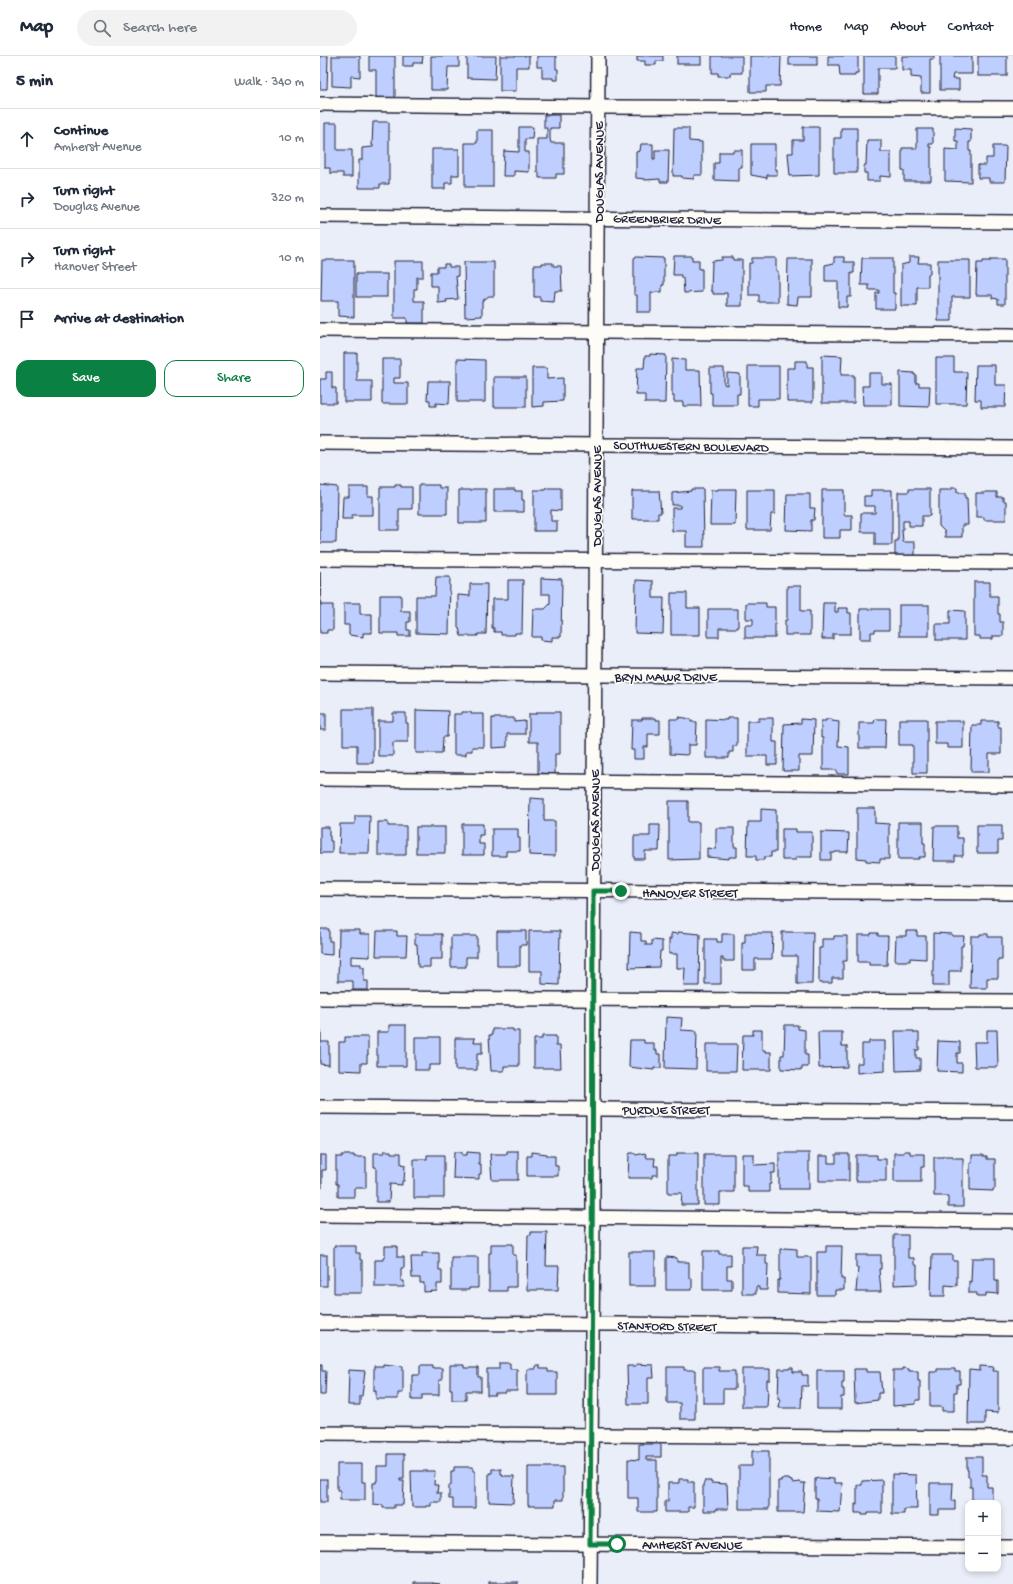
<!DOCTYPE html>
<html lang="en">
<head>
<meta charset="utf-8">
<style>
  body { margin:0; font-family:"Gochi Hand",sans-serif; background:#f2f2f3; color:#1f2937 }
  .controls { position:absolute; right:12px; bottom:12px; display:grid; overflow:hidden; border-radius:8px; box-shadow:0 2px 6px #0003 }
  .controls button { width:36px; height:36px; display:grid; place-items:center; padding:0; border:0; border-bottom:1px solid #e0e1e3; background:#fff; color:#1f2937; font:20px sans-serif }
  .stop { position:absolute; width:12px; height:12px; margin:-9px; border:3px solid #0b8043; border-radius:50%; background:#fff }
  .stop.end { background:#0b8043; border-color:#fff; box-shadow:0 1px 4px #0008 }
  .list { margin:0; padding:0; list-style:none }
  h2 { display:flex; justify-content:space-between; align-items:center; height:52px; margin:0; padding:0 16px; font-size:17px }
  h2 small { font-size:13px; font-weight:400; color:#747a83 }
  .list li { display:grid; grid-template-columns:26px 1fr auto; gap:12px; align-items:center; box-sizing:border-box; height:60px; padding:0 16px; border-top:1px solid #e0e1e3 }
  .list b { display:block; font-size:15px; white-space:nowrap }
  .list p { margin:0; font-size:13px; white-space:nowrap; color:#747a83 }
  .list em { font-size:13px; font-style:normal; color:#747a83 }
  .actions { display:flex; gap:8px; padding:12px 16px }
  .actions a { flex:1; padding:9px 0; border:1px solid #0b8043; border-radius:12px; text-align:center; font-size:14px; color:#0b8043 }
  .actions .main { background:#0b8043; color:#fff }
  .icon { flex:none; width:22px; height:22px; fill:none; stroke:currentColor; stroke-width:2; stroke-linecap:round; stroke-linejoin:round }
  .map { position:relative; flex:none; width:693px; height:1528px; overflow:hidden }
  header { display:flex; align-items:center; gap:24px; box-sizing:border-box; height:56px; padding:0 20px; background:#fff; border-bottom:1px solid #e0e1e3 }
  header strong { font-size:19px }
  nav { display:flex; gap:22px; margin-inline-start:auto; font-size:14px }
  .search { width:280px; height:36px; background:#f2f2f3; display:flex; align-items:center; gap:10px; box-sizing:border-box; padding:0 14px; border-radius:22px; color:#747a83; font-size:15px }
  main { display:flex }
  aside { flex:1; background:#fff }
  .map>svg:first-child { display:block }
  .building { fill:#becfff; stroke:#22223b }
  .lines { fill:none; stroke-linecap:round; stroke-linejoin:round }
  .minor-casing { stroke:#22223b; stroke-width:16 }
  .minor { stroke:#fdfcf7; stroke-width:13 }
  .route { stroke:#0b8043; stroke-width:5 }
  .labels { text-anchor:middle; stroke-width:3.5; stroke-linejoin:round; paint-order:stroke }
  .street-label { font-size:13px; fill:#22223b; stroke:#fdfcf7 }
</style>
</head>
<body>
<header>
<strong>Map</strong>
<div class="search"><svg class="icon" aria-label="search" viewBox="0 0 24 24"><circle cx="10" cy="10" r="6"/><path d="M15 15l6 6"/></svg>Search here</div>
<nav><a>Home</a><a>Map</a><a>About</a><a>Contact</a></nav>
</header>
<main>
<aside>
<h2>5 min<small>Walk · 340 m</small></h2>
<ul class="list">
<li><svg class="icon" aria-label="ahead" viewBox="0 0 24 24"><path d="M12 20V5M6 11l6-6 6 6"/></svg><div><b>Continue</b><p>Amherst Avenue</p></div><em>10 m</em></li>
<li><svg class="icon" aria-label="right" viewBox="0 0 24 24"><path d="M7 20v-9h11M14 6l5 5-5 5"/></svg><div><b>Turn right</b><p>Douglas Avenue</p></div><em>320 m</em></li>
<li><svg class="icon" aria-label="right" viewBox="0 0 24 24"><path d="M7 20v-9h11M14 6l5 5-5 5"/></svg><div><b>Turn right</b><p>Hanover Street</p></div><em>10 m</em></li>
<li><svg class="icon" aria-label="arrive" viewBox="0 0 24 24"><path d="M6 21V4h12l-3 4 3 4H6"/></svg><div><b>Arrive at destination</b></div></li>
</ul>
<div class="actions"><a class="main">Save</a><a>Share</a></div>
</aside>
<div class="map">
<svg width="693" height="1528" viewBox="0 0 693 1528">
  <rect width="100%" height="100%" fill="#eaeef9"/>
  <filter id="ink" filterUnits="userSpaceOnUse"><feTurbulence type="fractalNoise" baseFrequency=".025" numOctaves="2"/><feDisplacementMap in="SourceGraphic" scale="8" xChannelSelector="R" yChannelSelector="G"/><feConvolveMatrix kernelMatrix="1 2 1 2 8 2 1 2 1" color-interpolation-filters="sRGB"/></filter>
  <g filter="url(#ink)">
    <!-- building -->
    <g class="building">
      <path d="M0,0h8l-1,33h-7z"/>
      <path d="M12,0h28v21l-9,-1v11l-19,-1z"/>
      <path d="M49,0h26v42h-19v-28h-7z"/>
      <path d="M83,0h20l-1,7h-9v3h-10z"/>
      <path d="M111,0h28v11h-11l-1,23h-16z"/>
      <path d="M147,0h29l-1,23 -28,-1z"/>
      <path d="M180,0h29v11h-13v24h-16z"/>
      <path d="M217,0h19v13h2v11h-5v-2h-11v-11h-5z"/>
      <path d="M317,0h26v5h-7v4h-11v-4h-8z"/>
      <rect x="357" y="0" width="24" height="8"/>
      <path d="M392,0h30v17h-12v3h-12v-3h-6z"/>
      <path d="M430,0h31l-1,30h-14v6h-16z"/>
      <rect x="469" y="0" width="28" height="9"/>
      <path d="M508,0h30v17h-3v3h-15l-1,-11h-11z"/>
      <path d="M544,0h31v12h-17v26h-14z"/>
      <path d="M582,0h32v3h-4v34h-9v-15l-10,-1v-7h-9z"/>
      <path d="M620,0h32v18h-19l-1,5h7v11h-19z"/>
      <rect x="658" y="0" width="29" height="20"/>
      <path d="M224,59h15v13h-9v11l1,4h13v31h-8v4h-17v-6h-2v-33h10v-11h-3z"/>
      <path d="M53,66h16v62h-9v4h-21v-28h3v-12l11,-1v-2h-1z"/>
      <path d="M5,67h12v27h15v27h-9v-4h-13v-5h-5z"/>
      <path d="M199,71h14l-1,12h-7v13h4v20l-15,-1v5h-11l1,-25 15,1z"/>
      <path d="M483,71h16v48l-29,1 -2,-23h5v-13h10z"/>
      <path d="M354,72h15v13l13,1v33h-8v4l-12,-1v-2h-9z"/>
      <path d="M521,72h16v45h-23v-35h7z"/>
      <path d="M635,72l16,1v13h-2v9h2v31l-26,-1v-32l13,1v-9h-3z"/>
      <path d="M597,73h16v15h-4v3h2v34h-27v-11h-2v-22h15z"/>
      <path d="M157,74h16v57h-28v-44h12z"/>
      <path d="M547,84h14v12h10v25l-11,-1v5h-13v-8h-3v-8h2z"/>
      <path d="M321,88h12v15h2v-9h14l-1,32h-8v-3l-15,1v-1l-9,-1v-26l4,-1z"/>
      <path d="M431,88h24v25h2v6h-10v3l-16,-3z"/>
      <path d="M673,90h13l-1,36h-16v-4h-11v-13h8v-7h7z"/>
      <path d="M112,93h27v26h-7v8h-7v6h-13z"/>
      <path d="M413,94h9v17h-3v14l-25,-1v-17h5v-11h14z"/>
      <path d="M354,200h18v4h7v9h3v23l-18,1 -1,-15h-2v-3h-8z"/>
      <path d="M316,201l28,1v27h-2v7h-7v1h-4v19h-14v-17h-3v-37z"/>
      <path d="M402,201h11v3h9v46h-15v-13h-3v1h-11v-3h-2l1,-30 10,-1z"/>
      <path d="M514,201h10v5h10v11h-3v24h-4v10h-9v-26h-13v-16l9,-2z"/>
      <path d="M589,201h10l-1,6h12v11h-2v13h-11v19h-16v-41l8,-2z"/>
      <path d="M432,202h24v13h2v31h-19v-7h-10v-32h3z"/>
      <path d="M542,202h31v35h2v16h-19v-16h3v-3h-10v-5h-8z"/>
      <path d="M468,203h24v38h-14l-1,8 -10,-1z"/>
      <path d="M671,203h14v45h-7v-5l-6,-1v-3h-16l1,-32h6v-2h8z"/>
      <path d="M2,204h32v57l-16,-1v-15h-17z"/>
      <path d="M618,204h32v37h-18v24h-14z"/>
      <path d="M74,205h29v16h-6v12h-3v12h10v22h-17v-5h-13z"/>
      <path d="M144,206h30v34h-5l-7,5v15l-17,1z"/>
      <path d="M222,207h11v3h8l1,25h-7l-1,11 -14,-1v-4h-6v-32h8z"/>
      <path d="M124,208h5v3h9v9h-2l2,23 -12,1 1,2 -9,1v-17h-7v-14h6v-5h7z"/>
      <rect x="36" y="218" width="31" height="23"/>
      <path d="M24,297h13v28h15v21h-28z"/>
      <path d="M330,298l16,1 -1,48h-20v-8h-9l1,-27h7l1,-12h5z"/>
      <path d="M502,299l20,1 -1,19h13v28h-32z"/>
      <path d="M616,302h18v14h13l-1,32h-30z"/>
      <path d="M62,303h18v19h-6v5h14v21h-26z"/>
      <path d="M137,303l28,1v42h-28z"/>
      <path d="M352,303l13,1v10h15l1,36h-18v-4h-9v-6h-2z"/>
      <path d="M475,305h12v6h6v35h-26v-34h8z"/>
      <path d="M656,309h19v20h11l-1,22h-24v-7h-6z"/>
      <path d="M428,310h31v33h-21v7h-10z"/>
      <path d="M212,312h15v11l16,-1v23l-19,1v4l-12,1z"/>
      <path d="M390,312h14v16l3,1v-12l13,1v20h-3v11h-25v-12h-2z"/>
      <path d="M6,316h6v16h4v15h-16v-24h6z"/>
      <path d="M580,316l14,1v2h2v8h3v3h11l-1,21 -29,-1z"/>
      <path d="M549,317h13v11h10v21h-29l-1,-19h7z"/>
      <rect x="174" y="321" width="32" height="30"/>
      <path d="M108,325h22l-1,23 -13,-1v3h-6v-6h-3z"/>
      <path d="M0,429l17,2 -1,56h-16z"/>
      <path d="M75,429h6v2h11v22h-13v21h-19v-43h15z"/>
      <path d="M99,429h20v3h8v26h-28z"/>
      <path d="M29,431h19v9h5v19h-21v4h-10l1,-22h6z"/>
      <path d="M226,432h15v23l-10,-1v11h6v10h-23v-41h12z"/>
      <path d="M631,432h6v5h8v5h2l1,27h-6v12h-17v-5l-6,-6v-36h12z"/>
      <path d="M152,433h14v34h-27v-33h13z"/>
      <path d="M174,433h21v2h7v9h2v12h-30z"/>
      <path d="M371,433h12l1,58h-18v-16h-14v-23h8v-3h-8v-12l19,-2z"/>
      <path d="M398,433h18l-1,36h-25l1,-35h7z"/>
      <path d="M589,433h21v27h-8v10h-13v-5h-6v9h-1l1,12h12v17h-20v-18h3v-49h11z"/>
      <path d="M427,434h28v24h-4l-1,16h-23z"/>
      <path d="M502,434h22v25h8v15h-12v8h-18z"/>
      <path d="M551,434h21v55h-17v-13h-14v-19h14v-7h-11v-10h7z"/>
      <path d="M312,435h27l2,22h-3v6h-26z"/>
      <path d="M665,436h12v5h6v4h3v19h-22v-3h-8v-24h9z"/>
      <path d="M467,438h23v14h5l-1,12h-3v11l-25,-1z"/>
      <path d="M0,516l1,33h12v25h-6v3h-7z"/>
      <path d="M116,521h14l-1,57 -33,-1v-37h19z"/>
      <path d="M221,522l21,1 -1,58h-9v4l-11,-1v-3h-9l1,-28h12l5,-5v-10h-9z"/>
      <path d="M188,524h15l-1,53h-7v2h-14v-3h-7v-4h-2v-29h16z"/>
      <path d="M316,524l17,1v17h11l-1,36 -28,-1z"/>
      <path d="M654,526h16v14h8v18h2v8h3v14h-10v3h-13v-3h-6z"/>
      <path d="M150,528h17l-1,50h-8v2h-17l-2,-8h-1v-33l12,1z"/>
      <path d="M467,530h14v25h9v24h-25v-15h2z"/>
      <path d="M351,537h16v15h13v27h-29z"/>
      <path d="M60,539h21v16h9v11h-3v8h3v6h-12v-3h-18z"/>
      <path d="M24,547h16v11h12v19h-9v4l-14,-2v-10h-5z"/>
      <path d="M426,547h20v4h9v31h-30v-13h8v-6h-7z"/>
      <path d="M503,547h12v9h3v-4h10v5h3v21h-18v5h-11z"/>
      <rect x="579" y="549" width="30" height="31"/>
      <path d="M388,553h30v19h-19v9h-11z"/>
      <path d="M540,553h29v21h-14v2h-4v7h-11z"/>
      <path d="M630,554l15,1v29h-29v-16h14z"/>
      <path d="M23,653h30v54h-16v-18h-14z"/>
      <path d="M96,654l32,1 -1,26h-4l-1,16h-26z"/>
      <path d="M142,656h9v2h13v33h-12v4h-6v4h-12v-41h8z"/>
      <path d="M217,656h23v42h-5v20l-17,-1v-31h-9v-28h8z"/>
      <rect x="0" y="657" width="6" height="17"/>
      <path d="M73,657h13v10h2v19h-15v14h-15v-35h15z"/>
      <path d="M359,661l12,2v3h6l-1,23h-8v10l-18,-1v-35h9z"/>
      <path d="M172,662h22v4l11,-1v13h-18v13l-15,1z"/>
      <path d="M322,662h14v2h4v14h-12v13h-4v12h-10v-9h-3l1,-30h10z"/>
      <path d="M407,662h10v28h-4v6h-4v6h-23v-39l21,1z"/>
      <path d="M439,662h14v24h4v23h-10v-9h-20v-35h12z"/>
      <path d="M481,663l13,1 -1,36h-14v15h-16l1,-47 17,-1z"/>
      <path d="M506,663h6v2l7,1 -1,24 11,1v27h-12v-4h-14v-32h-2v-17h5z"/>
      <path d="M555,663h11l-1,29h-26v-25h15z"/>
      <path d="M579,663h28v54h-14v-28h-14z"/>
      <path d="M615,665h28v27h-16v-4h-12z"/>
      <path d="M661,665h17v6h3v27h-12v18h-18l1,-47h9z"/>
      <path d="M210,742l14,1v22h11v35l-26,-1z"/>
      <path d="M349,745h19v21h11v37l-30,1z"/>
      <path d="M537,752h18v15l14,1v35h-9v3l-14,-1v-2l-9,-1z"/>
      <path d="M441,753l15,1v42h-5v5h-7v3h-8v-4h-9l1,-34h13z"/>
      <path d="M35,760h15l-1,37h-30l1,-29h15z"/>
      <path d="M58,766h10v4h18v29h-28z"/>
      <path d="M578,766h25v21h2v14h-6v2h-21z"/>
      <path d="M142,768h21v11h-4v9h5v11h-22z"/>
      <path d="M330,769h10l-1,26h-14v8h-11v-23h16z"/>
      <path d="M657,769h25v16h-4v12h-21z"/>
      <path d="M614,770h23v12h6v18h-8v5h-22z"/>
      <path d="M0,771h9v9h1v5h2v12h-12z"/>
      <rect x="96" y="771" width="29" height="26"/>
      <path d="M396,772h18v19h3v10h-8v2l-22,-2v-9l9,1z"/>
      <path d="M172,773h26v9h2v13h-14v5h-14z"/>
      <path d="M462,773h14v3h16v25h-16v3h-14z"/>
      <path d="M501,776l28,1 -1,19h-13v1h-4v7h-10z"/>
      <path d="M0,873h9v12h3v14l-12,-1z"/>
      <path d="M19,874h21v4h10v23l-19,-1v8h10v3h3v14h4v9h-15v-9h-15z"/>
      <path d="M57,875h20v5h10l-1,20h-30z"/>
      <path d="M177,875h29v14h-6v21h-23z"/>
      <path d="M209,875h31l-1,54 -17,-1v-13h-13z"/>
      <path d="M586,875h11v5h9v23l-16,-1v3h-15l1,-25h10z"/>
      <path d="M310,876l11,1v8h5v4h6v-5l10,1v10h-2l-1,16 -30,1z"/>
      <path d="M358,876l22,2 -1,52h-15l1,-18h-8v-14h-8v-15h2v-6l7,1z"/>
      <path d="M462,876h31l-1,52h-15v-28h-15z"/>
      <path d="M425,877h28l-1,26h-17v11h-13v-27h3z"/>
      <path d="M551,877h7v3h10l-1,29h-18v-3h-11v-27h13z"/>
      <path d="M613,877l19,1v2h12l-1,10h-2v25h-12v15h-16z"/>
      <path d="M95,878h27v25h-12v8h-12l-1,-23h-2z"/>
      <path d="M402,878h12v27h-11v-3h-2v26h-16v-45h12v3h5z"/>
      <path d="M660,878h8v3h14v22h-4v19h-11v10h-17l1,-52h9z"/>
      <path d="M131,880h26v21h-11v10h-15z"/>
      <path d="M514,880h13v25h-4v17h-11v5h-13v-35h3v-9h12z"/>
      <path d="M346,961l16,1 -1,12 16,1 -1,38 -31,-1z"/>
      <path d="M69,969h17v41h-29v-34h12z"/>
      <path d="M465,969h13v4l7,1v25h3v12h-6v3l-21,-1v-14h3z"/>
      <path d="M0,973h1v13h8v23l-9,-1z"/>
      <path d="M172,973h21v2h6v35h-15v5h-13l-2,-36h3z"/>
      <path d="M433,974h9v20h3v2h6v18h-29l1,-35h10z"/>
      <path d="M667,974h10l1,37h-23l-1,-25h13z"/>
      <path d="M575,975h19v2h5v17h-3v8h4v12l-24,1z"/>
      <path d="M498,976h24v14h5v21l-28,1z"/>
      <path d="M222,980h14v10h4l1,22h-27v-29h8z"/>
      <path d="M25,981h23v18h-1v8h-6v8l-22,-1v-28h6z"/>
      <path d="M95,981h25v28h-11v5h-14z"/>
      <path d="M135,982h20l-1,4h8v12h-5v16h-22z"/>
      <path d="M310,984h14v3h10v7h3v4h4v14h-7v2l-25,-3z"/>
      <path d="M549,985h16v30l-28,2v-10h5v-19h7z"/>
      <path d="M618,985l22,1v11h-3v10h5v9l-25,-1z"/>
      <path d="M386,988h31l-1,27h-30z"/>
      <path d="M64,1095h7v2h10v11l4,1 -1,16h-2v4l-12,-1 -1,18h-13v-35h-2v-14h10z"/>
      <path d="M187,1095h11v29h-26l-2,-26h17z"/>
      <path d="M584,1095h6v3h14v13h-3v15h-27v-29h10z"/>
      <path d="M134,1096h8v3h5v-3l12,1v11h2v10h-2v5l-26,-1z"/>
      <path d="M212,1096l15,2v2h8v10h3v10h-31v-20h5z"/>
      <path d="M310,1097h4l2,2 9,-2 2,5h8l-1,8h4v9h-6v3h-24l1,-23z"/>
      <path d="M357,1097h21v52h-17l1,-12h-14v-37h9z"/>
      <rect x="459" y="1097" width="30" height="36"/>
      <path d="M384,1098h30v38h-14v13h-16z"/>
      <path d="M422,1098h12v11l21,-1v9h-4v11h-2v8h-21v-6h-6z"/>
      <path d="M516,1098h13v27h-30v-25h9v7h8z"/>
      <path d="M0,1099h6v15h-4v18h-2z"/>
      <path d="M22,1099h12v2h12v31h-12v9h-16v-13h-2v-27h6z"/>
      <path d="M107,1099h17v43h-30v-39h13z"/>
      <path d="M536,1099h21v4h9v22h-30z"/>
      <path d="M652,1099h11v1h4v3h8v30h-2v2l-23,-1v-27h2z"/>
      <path d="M623,1100h10v2h10v49h-15v-11h-14v-39h9z"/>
      <path d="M211,1176h16l-1,34h13l-1,24h-31l1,-55h3z"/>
      <path d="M574,1179h14v23h6v7h3v19l-23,1z"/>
      <path d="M171,1188h22v11h3v32h-9v4h-18v-38h2z"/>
      <path d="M14,1190h22v7h4v7h2v33h-28z"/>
      <path d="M65,1190h12v11h7v11h-3v13h3v6h-29v-27h8v-3h2z"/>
      <path d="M422,1190h15l-1,9h10v9h2l-1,26h-8v-3h-3v7h-14z"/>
      <path d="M506,1190h16l-1,33h3v11h-9v5h-18v-43h9z"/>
      <path d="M464,1192l13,1v8h14v37l-33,-1v-13h2v-31h4z"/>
      <path d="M383,1195h16v3h12v12h-4v13h5v11h-29z"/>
      <rect x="309" y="1196" width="26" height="34"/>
      <path d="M102,1197h17v17h3v14h-5v7l-13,1v-9h-4v-5h-8l-1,-21h11z"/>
      <rect x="0" y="1199" width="7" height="31"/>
      <path d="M536,1199h25v14h-2l2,23h-25l2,-24h-2z"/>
      <path d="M612,1199h21v6h4v25l-12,-1v11h-14z"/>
      <path d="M131,1201h27v31h-9v2h-18z"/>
      <path d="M346,1201l11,1v4h12v16h3v12h-26z"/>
      <path d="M652,1202h23v23h3v13l-12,-1v3h-9v-3h-8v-12l2,1z"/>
      <path d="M179,1307h11v6h7v22h-12v2h-10v2h-8v-26h12z"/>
      <path d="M0,1308h2v7h4l-1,24h-5z"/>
      <path d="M63,1308l20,2v27h-5v6h-22v-8h-2v-25h9z"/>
      <path d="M316,1308l17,1 1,13h-6v26h-20l-1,-38h9z"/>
      <path d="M100,1309h13v3h9v12h-3v15h-17v5h-10v-25h8z"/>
      <path d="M130,1309h14v3h14v9h3v14h-15v9h-14v-11h-2z"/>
      <path d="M215,1310h5v3h8v3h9v23h-30v-26h8z"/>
      <path d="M660,1310l14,1 -1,4h5v42l-13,-1v12h-17l1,-54 11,1z"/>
      <path d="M347,1311h17v3h11v49h-15v-16h-13z"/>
      <path d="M383,1311h16v4h16v18h-12v14h-20z"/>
      <path d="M469,1312h4v4h9v3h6v11h-6l-1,22h-22l1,-9h-2l1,-30h10z"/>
      <path d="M582,1312l7,1v2h9v10h2v19h-4v4l-23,2v-36h9z"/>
      <path d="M422,1313h28v11h-3v9h1l-1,18h-25z"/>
      <path d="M534,1313h12v3h14l2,21h-4v7l-23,3z"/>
      <path d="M617,1313h18v3h5v12h-3v8h-3v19h-12v-4h-12v-35h7z"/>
      <path d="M29,1314l16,1 -3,25h-2v9h-12z"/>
      <path d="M497,1314h27v12h-2v7h2v8h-3v12h-24z"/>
      <path d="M319,1388h22v13h-15v3h11v52h-19v-14h-10v-39l11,1z"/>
      <path d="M432,1395h17v58h-30v-43h13z"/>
      <path d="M68,1398h16v25h-4v2h4l-1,24h-9v3h-11v-3l-10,-1v-21h3v-2h1v-15h11z"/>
      <path d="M647,1401h15v18h5v12h5v16h-24v12l-1,-13h5v-15h-2v-10h-2v-7h-1z"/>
      <path d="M17,1408h25v18h3v18h-25v-10h-3z"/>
      <path d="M134,1411h19v4h2v37h-22v-9h-4v-14h2v-14h3z"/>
      <path d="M208,1411h35v33h-8v6h-27z"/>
      <path d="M172,1413h9v5h2v2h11l-1,27 -24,-1v-29h3z"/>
      <path d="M91,1415h24l-1,14h4l-1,8h4v9h-10v4h-5v1h-14z"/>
      <path d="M572,1418l24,1 1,34h-13v5h-12z"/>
      <path d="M499,1422l15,1v4h8l-2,29 -23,-1v-13h-2v-19z"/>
      <rect x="0" y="1423" width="7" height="23"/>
      <path d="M359,1423h9v3h6v25h-6v5h-23v-11h3v-18h11z"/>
      <path d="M461,1423h8v1l3,1v2l9,-1v1h4l-2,29h-25v-31h3z"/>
      <path d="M562,1424v33h-14v2h-6v-2h-7v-9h2v-19h5v-4z"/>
      <path d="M384,1425h7v2l16,1 1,25h-12v2h-13v-27h1z"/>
      <path d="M610,1427h23l-1,18h3v9h-16v5h-9z"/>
      <path d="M93,1526h18v1l9,1h-27z"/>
      <rect x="168" y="1526" width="30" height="2"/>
    </g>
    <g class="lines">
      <!-- minor casing -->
      <g class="minor-casing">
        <g id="minor">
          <path d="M0,48l278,3 415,1"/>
          <path d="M0,160l693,6"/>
          <path d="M0,274l693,5"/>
          <path d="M0,387l693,5"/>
          <path d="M0,503l693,4"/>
          <path d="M0,617l693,5"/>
          <path d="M0,723l693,6"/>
          <path d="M0,833l693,4"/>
          <path d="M0,942l693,3"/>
          <path d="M0,1051l693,5"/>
          <path d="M0,1159l693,6"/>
          <path d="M0,1267l299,1 394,5"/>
          <path d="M0,1377l693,5"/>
          <path d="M0,1486l648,5"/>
          <path d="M678,1491h15"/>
          <path d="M270,1528l3,-367v-217l5,-944"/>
        </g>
      </g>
      <!-- minor -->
      <use href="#minor" class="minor"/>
    </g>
  </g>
  <g class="lines" filter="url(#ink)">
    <!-- route -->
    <path class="route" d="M297,1488h-27c3,-218 2,-435 3,-653h28"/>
  </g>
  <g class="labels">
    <!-- street labels -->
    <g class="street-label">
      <text transform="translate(278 116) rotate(-90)" y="5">DOUGLAS AVENUE</text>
      <text transform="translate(347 162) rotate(1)" y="5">GREENBRIER DRIVE</text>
      <text transform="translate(371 389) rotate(1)" y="5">SOUTHWESTERN BOULEVARD</text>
      <text transform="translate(276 440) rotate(-90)" y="5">DOUGLAS AVENUE</text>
      <text x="346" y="625">BRYN MAWR DRIVE</text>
      <text transform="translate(274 764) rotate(-90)" y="5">DOUGLAS AVENUE</text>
      <text x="370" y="841">HANOVER STREET</text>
      <text x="346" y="1058">PURDUE STREET</text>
      <text transform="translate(347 1269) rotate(1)" y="5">STANFORD STREET</text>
      <text x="372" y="1493">AMHERST AVENUE</text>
    </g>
  </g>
</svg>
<div class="controls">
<button>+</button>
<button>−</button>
</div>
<div class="stop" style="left:297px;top:1488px"></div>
<div class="stop end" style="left:301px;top:835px"></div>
</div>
</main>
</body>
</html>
